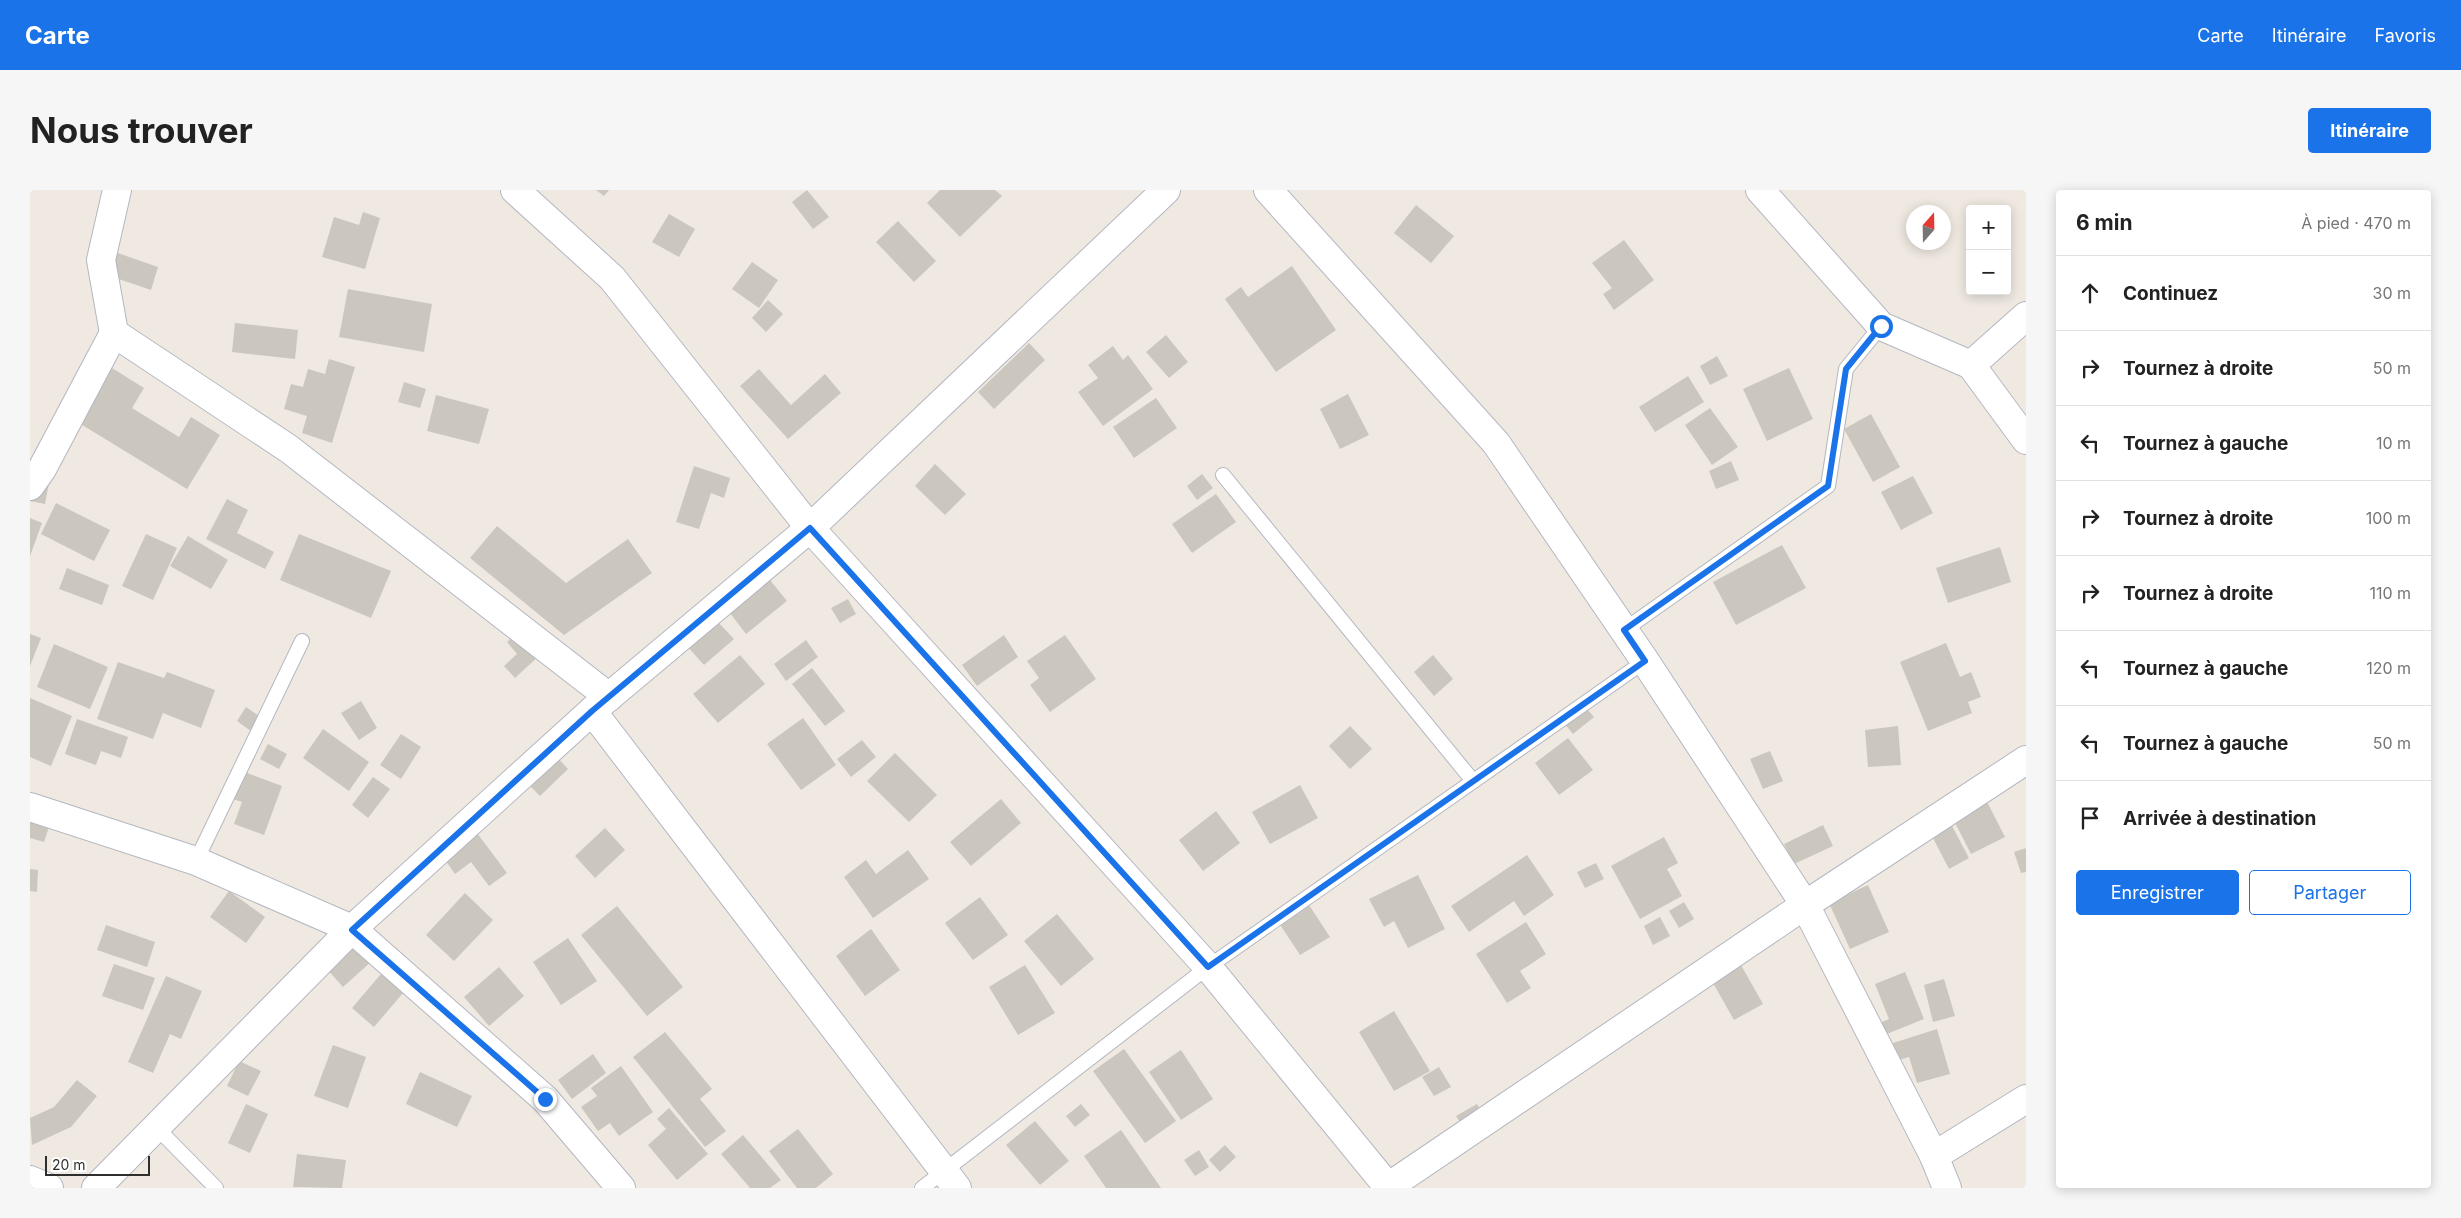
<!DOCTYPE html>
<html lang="fr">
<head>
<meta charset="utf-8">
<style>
  body { margin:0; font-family:Inter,sans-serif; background:#f6f6f6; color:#222 }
  .controls { position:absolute; right:15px; top:15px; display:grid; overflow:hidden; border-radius:5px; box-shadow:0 2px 12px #0003 }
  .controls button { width:45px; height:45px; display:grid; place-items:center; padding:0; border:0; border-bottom:1px solid #e0e0e0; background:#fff; color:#222; font:25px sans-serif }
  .compass { position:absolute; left:1876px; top:15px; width:45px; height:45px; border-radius:50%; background:#fff; box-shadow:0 2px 12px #0003; rotate:20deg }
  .scale { position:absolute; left:15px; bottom:12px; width:105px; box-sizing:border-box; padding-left:5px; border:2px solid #2e2e2e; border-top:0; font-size:14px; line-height:18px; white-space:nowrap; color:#2e2e2e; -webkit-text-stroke:4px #fff; paint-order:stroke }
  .stop { position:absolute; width:15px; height:15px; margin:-11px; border:4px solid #1a73e8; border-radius:50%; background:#fff }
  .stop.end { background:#1a73e8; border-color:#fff; box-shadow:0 1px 5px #0008 }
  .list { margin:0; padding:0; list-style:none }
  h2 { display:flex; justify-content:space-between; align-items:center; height:65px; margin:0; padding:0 20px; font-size:21px }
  h2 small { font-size:16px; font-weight:400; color:#767676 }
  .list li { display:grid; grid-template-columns:32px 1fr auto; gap:15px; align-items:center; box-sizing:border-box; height:75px; padding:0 20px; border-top:1px solid #e0e0e0 }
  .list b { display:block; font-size:19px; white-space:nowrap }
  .list em { font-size:16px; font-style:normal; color:#767676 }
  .actions { display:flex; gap:10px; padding:15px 20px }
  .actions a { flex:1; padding:11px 0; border:1px solid #1a73e8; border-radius:5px; text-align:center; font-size:18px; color:#1a73e8 }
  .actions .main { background:#1a73e8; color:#fff }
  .icon { flex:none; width:28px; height:28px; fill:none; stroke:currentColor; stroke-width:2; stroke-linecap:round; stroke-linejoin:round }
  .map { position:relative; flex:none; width:1996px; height:998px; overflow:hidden; border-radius:5px }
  header { display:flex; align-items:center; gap:30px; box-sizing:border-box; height:70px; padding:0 25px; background:#1a73e8; color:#fff }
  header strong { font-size:24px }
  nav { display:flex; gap:28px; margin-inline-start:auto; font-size:18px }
  .intro { display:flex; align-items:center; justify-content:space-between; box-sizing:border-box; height:120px; padding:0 30px }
  h1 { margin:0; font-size:35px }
  .button { padding:12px 22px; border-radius:5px; background:#1a73e8; color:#fff; font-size:18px; font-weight:700 }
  main { display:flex; gap:30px; padding:0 30px }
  aside { flex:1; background:#fff; border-radius:5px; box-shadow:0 2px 12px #0003 }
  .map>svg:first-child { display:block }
  .building { fill:#cbc7bf }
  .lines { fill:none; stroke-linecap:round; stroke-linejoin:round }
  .service-casing { stroke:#b4b7c1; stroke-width:16 }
  .minor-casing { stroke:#b4b7c1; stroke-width:30 }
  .tertiary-casing { stroke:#b4b7c1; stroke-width:30 }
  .service { stroke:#fff; stroke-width:14 }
  .minor { stroke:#fff; stroke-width:28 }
  .tertiary { stroke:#fff; stroke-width:28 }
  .route { stroke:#1a73e8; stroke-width:6 }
</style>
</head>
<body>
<header>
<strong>Carte</strong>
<nav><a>Carte</a><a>Itinéraire</a><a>Favoris</a></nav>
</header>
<div class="intro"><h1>Nous trouver</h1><a class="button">Itinéraire</a></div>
<main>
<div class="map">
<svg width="1996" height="998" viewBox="0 0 1996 998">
  <rect width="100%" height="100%" fill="#efe9e1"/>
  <!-- building -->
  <g class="building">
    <path d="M566,0h13l-5,6z"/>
    <path d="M777,0l22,27 -16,12 -21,-27z"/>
    <path d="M910,0h55l7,6 -42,41 -33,-34z"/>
    <path d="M1386,15l38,31 -23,27 -37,-30z"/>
    <path d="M333,22l17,6 -15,51 -43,-12 12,-40 25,8z"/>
    <path d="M639,24l26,15 -16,28 -27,-15z"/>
    <path d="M868,31l38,40 -22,21 -38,-40z"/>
    <path d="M1594,50l30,40 -40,30 -11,-16 9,-6 -20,-25z"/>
    <path d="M79,60l49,17 -7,23 -50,-17z"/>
    <path d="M722,72l26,18 -19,28 -27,-19z"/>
    <path d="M1262,76l44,64 -60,42 -51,-73 16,-12 7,10z"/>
    <path d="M318,99l84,15 -8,48 -85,-15z"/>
    <path d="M738,110l15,14 -17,18 -14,-14z"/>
    <path d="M205,133l63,7 -3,29 -63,-7z"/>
    <path d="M1136,145l22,27 -19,16 -23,-26z"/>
    <path d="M999,153l16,17 -51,49 -16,-17z"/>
    <path d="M1083,156l10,14 5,-5 25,34 -50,37 -25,-34 20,-14 -10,-13z"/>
    <path d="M1687,166l11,20 -18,9 -10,-19z"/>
    <path d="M299,169l26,8 -23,76 -30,-10 5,-17 -23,-7 7,-25 12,3 5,-18 17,5z"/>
    <path d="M82,178l32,20 -12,20 47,29 12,-20 29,18 -33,54 -108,-66z"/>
    <path d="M1759,178l24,51 -46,22 -24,-52z"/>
    <path d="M729,179l32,36 34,-31 16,19 -53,46 -48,-53z"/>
    <path d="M1658,186l16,26 -49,30 -16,-25z"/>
    <path d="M374,192l22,7 -6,19 -22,-6z"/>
    <path d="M1318,204l21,41 -29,14 -20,-40z"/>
    <path d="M406,205l53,14 -10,35 -52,-13z"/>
    <path d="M1126,208l21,30 -43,30 -21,-31z"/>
    <path d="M1680,218l28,39 -26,18 -27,-40z"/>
    <path d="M1841,224l29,53 -27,15 -29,-53z"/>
    <path d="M1701,271l8,19 -23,9 -7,-18z"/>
    <path d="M905,274l31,30 -21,21 -30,-29z"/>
    <path d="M664,276l36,12 -6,20 -13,-5 -12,36 -23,-7z"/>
    <path d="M1172,284l11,14 -16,12 -10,-14z"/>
    <path d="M1883,286l20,37 -32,17 -20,-38z"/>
    <path d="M2,289l17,4 -4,21 -15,-3z"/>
    <path d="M1186,304l20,28 -44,31 -20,-29z"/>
    <path d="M197,309l21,11 -11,23 37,19 -9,17 -59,-30z"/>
    <path d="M26,313l54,27 -16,31 -53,-27z"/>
    <path d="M0,328l12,5 -12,33z"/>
    <path d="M467,336l69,57 62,-44 24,34 -88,62 -94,-77z"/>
    <path d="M116,344l31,14 -24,52 -31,-14z"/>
    <path d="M269,344l92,37 -20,47 -91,-38z"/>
    <path d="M158,346l40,24 -17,29 -41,-23z"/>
    <path d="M1752,355l24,43 -70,37 -23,-43z"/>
    <path d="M1970,357l11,35 -63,21 -12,-35z"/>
    <path d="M37,378l42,17 -7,20 -43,-16z"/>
    <path d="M740,390l17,21 -41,33 -16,-21z"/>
    <path d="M818,409l8,15 -16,9 -9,-15z"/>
    <path d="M687,431l17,18 -30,26 -16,-18z"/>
    <path d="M489,441l22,23 -26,24 -11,-12 13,-12 -10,-12z"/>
    <path d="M0,444l11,4 -11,28z"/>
    <path d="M974,445l14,22 -41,29 -15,-21z"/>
    <path d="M1035,445l31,44 -46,33 -20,-27 9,-7 -12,-17z"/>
    <path d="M776,450l12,17 -32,24 -12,-17z"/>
    <path d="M1916,453l14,34 11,-5 10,25 -13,5 4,11 -44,18 -28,-69z"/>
    <path d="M24,454l54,23 -18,42 -53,-22z"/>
    <path d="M710,465l25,29 -47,39 -25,-29z"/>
    <path d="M1403,465l20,24 -19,17 -20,-24z"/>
    <path d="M88,472l46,16 3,-6 48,18 -14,38 -38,-15 -10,26 -56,-20z"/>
    <path d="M782,478l33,43 -20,15 -33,-42z"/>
    <path d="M0,508l42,18 -21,50 -21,-9z"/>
    <path d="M1548,509l16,18 -21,17 -16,-19z"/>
    <path d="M331,511l16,27 -18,12 -18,-27z"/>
    <path d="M216,517l19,13 -10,14 -18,-13z"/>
    <path d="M773,528l33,47 -35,25 -34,-46z"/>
    <path d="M47,529l51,18 -7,21 -20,-7 -5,14 -31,-11z"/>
    <path d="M1320,536l22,23 -22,20 -21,-23z"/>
    <path d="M1868,536l3,39 -33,2 -3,-37z"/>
    <path d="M293,539l46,33 -20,29 -46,-33z"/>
    <path d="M371,544l20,13 -20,32 -21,-14z"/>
    <path d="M1538,548l25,32 -34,25 -24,-32z"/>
    <path d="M832,550l14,17 -25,20 -14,-18z"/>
    <path d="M238,554l19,10 -8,15 -19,-10z"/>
    <path d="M1740,561l13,30 -20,8 -13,-30z"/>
    <path d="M865,563l42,42 -28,27 -42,-41z"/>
    <path d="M525,565l13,14 -28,27 -14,-14z"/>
    <path d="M204,578l48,18 -18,49 -30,-11 8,-22 -18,-6z"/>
    <path d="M343,587l17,12 -22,29 -16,-13z"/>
    <path d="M1270,595l18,33 -48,26 -18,-32z"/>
    <path d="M1951,600l24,47 -34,17 -24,-47z"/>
    <path d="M971,609l20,24 -50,43 -21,-24z"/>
    <path d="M1186,621l24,32 -37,28 -24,-31z"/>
    <path d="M0,628l20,6 -6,18 -14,-4z"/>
    <path d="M1793,635l10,21 -39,18 -10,-20z"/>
    <path d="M1922,636l17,32 -20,11 -17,-33z"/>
    <path d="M575,638l20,22 -30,28 -20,-22z"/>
    <path d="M444,639l33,44 -18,13 -18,-24 -16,12 -14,-20z"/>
    <path d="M1634,647l14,26 -11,6 15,27 -42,23 -29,-53z"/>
    <path d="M1996,658v24l-5,1 -7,-21z"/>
    <path d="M878,660l21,29 -56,39 -29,-41 22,-17 10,14z"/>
    <path d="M1497,665l27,40 -30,21 -10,-15 -45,31 -18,-26z"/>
    <path d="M1566,673l8,16 -19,9 -8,-16z"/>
    <path d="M0,679l8,1 -1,22 -7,-1z"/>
    <path d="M1388,685l27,54 -37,19 -14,-27 -10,6 -15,-28z"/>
    <path d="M1838,695l21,47 -39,17 -21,-46z"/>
    <path d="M199,701l36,26 -19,26 -36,-26z"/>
    <path d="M435,703l28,27 -39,41 -28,-26z"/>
    <path d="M950,707l28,38 -35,25 -28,-37z"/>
    <path d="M1277,712l23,35 -30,18 -23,-35z"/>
    <path d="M1654,712l10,17 -15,9 -10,-17z"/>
    <path d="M587,716l66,81 -36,29 -66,-81z"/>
    <path d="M1027,724l37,45 -33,27 -37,-45z"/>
    <path d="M1630,727l10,19 -17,9 -9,-19z"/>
    <path d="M1496,732l20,32 -26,17 11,17 -24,15 -31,-49z"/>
    <path d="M76,735l49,17 -8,25 -50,-17z"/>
    <path d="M841,739l29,41 -35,26 -29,-40z"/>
    <path d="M538,748l29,43 -36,24 -28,-43z"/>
    <path d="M326,751l17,19 -30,27 -17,-19z"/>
    <path d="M1707,768l26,46 -29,16 -26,-46z"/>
    <path d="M84,774l41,14 -12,32 -41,-14z"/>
    <path d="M995,775l30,48 -37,22 -29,-48z"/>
    <path d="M469,777l25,29 -35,30 -25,-29z"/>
    <path d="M1875,782l19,47 -52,21 -4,-12 21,-9 -14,-35z"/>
    <path d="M351,784l22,19 -29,34 -22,-19z"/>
    <path d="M136,786l36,15 -21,48 -11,-5 -17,39 -25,-11z"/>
    <path d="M1914,789l11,37 -22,6 -9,-37z"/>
    <path d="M1364,821l36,60 -36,20 -35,-59z"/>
    <path d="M1907,839l13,45 -33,9 -8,-26 -10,3 -6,-17z"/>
    <path d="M635,842l47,57 -12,10 26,32 -21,16 -72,-90z"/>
    <path d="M303,855l33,12 -18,51 -34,-12z"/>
    <path d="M1094,859l52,72 -31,22 -52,-72z"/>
    <path d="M1151,860l32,49 -32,21 -32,-48z"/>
    <path d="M563,864l13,19 -34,26 -14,-19z"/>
    <path d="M209,871l22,10 -13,25 -21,-10z"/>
    <path d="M591,876l32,46 -34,24 -9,-13 -12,8 -17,-24 16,-11 -6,-8z"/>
    <path d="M1409,877l12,20 -17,9 -12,-19z"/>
    <path d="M390,882l52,24 -15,31 -51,-23z"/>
    <path d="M47,890l20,16 -26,31 -39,18 -2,-27 24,-11z"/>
    <path d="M216,914l22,10 -18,39 -22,-10z"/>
    <path d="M1051,914l9,11 -15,12 -9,-11z"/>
    <path d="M1447,914l13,22 -20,12 -14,-22z"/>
    <path d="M639,918l39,46 -31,26 -29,-35 18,-16 -9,-10z"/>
    <path d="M1005,931l34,40 -29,24 -34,-40z"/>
    <path d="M768,939l35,45 -17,14h-19l-28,-37z"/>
    <path d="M1091,940l40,58h-55l-22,-32z"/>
    <path d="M713,945l38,45 -11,8h-20l-29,-34z"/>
    <path d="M1195,955l11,12 -16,15 -11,-12z"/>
    <path d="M1169,960l10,17 -14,9 -11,-16z"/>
    <path d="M267,964l49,6 -4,28 -49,-1z"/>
  </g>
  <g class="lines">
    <!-- service casing -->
    <g class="service-casing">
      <g id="service">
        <path d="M1193,285l250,306"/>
        <path d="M1594,440l204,-144 18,-117 35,-43"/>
        <path d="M166,671l106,-220"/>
        <path d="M126,937l60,61"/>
        <path d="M892,998l286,-221 437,-306"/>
      </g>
    </g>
    <!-- minor casing -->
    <g class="minor-casing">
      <g id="minor">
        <path d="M87,0l-16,70 13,73 175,116 320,248"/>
        <path d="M485,0l97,88 198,250 398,439 181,221"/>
        <path d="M1238,0l228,253 149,218 160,244 129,251 13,32"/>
        <path d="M1730,0l121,136 90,39 55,75"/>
        <path d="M1941,175l55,-49"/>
        <path d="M0,296l12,-17 72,-136"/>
        <path d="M562,521l365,477"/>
        <path d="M0,617l166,54 156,68 193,170 76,89"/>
        <path d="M1904,966l92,-57"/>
        <path d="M0,990l19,8"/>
        <path d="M1358,997l417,-282 221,-145"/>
      </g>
    </g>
    <!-- tertiary casing -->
    <g class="tertiary-casing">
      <path id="tertiary" d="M66,998l256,-259 240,-218 218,-183 356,-338"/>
    </g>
    <!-- service -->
    <use href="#service" class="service"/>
    <!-- minor -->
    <use href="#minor" class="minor"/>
    <!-- tertiary -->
    <use href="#tertiary" class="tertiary"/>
  </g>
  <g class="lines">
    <!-- route -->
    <path class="route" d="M515,909l-193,-169 240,-219 218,-183 398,439 437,-306 -21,-31 204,-144 18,-117 35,-43"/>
  </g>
</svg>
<div class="controls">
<button>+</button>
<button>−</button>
</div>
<svg class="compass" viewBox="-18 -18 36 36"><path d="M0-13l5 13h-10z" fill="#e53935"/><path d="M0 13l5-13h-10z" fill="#767676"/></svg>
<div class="scale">20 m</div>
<div class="stop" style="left:1851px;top:136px"></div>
<div class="stop end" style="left:515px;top:909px"></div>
</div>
<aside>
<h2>6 min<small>À pied · 470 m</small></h2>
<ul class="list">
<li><svg class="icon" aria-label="ahead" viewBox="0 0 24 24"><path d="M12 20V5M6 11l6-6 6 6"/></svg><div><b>Continuez</b></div><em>30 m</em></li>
<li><svg class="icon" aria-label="right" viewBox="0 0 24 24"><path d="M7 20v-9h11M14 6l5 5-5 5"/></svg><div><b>Tournez à droite</b></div><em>50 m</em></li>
<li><svg class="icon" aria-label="left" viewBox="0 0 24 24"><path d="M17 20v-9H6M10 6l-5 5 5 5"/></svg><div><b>Tournez à gauche</b></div><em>10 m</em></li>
<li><svg class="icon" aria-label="right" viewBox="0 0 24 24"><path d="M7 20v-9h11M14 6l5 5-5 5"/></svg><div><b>Tournez à droite</b></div><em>100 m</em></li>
<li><svg class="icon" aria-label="right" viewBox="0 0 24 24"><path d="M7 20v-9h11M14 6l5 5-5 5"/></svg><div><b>Tournez à droite</b></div><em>110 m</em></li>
<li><svg class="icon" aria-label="left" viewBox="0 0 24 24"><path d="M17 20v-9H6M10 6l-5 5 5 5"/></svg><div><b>Tournez à gauche</b></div><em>120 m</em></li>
<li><svg class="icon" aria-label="left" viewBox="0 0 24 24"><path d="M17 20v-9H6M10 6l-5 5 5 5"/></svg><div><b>Tournez à gauche</b></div><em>50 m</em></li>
<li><svg class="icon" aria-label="arrive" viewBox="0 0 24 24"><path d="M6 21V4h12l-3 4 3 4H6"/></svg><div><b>Arrivée à destination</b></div></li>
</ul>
<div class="actions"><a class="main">Enregistrer</a><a>Partager</a></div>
</aside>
</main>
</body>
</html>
